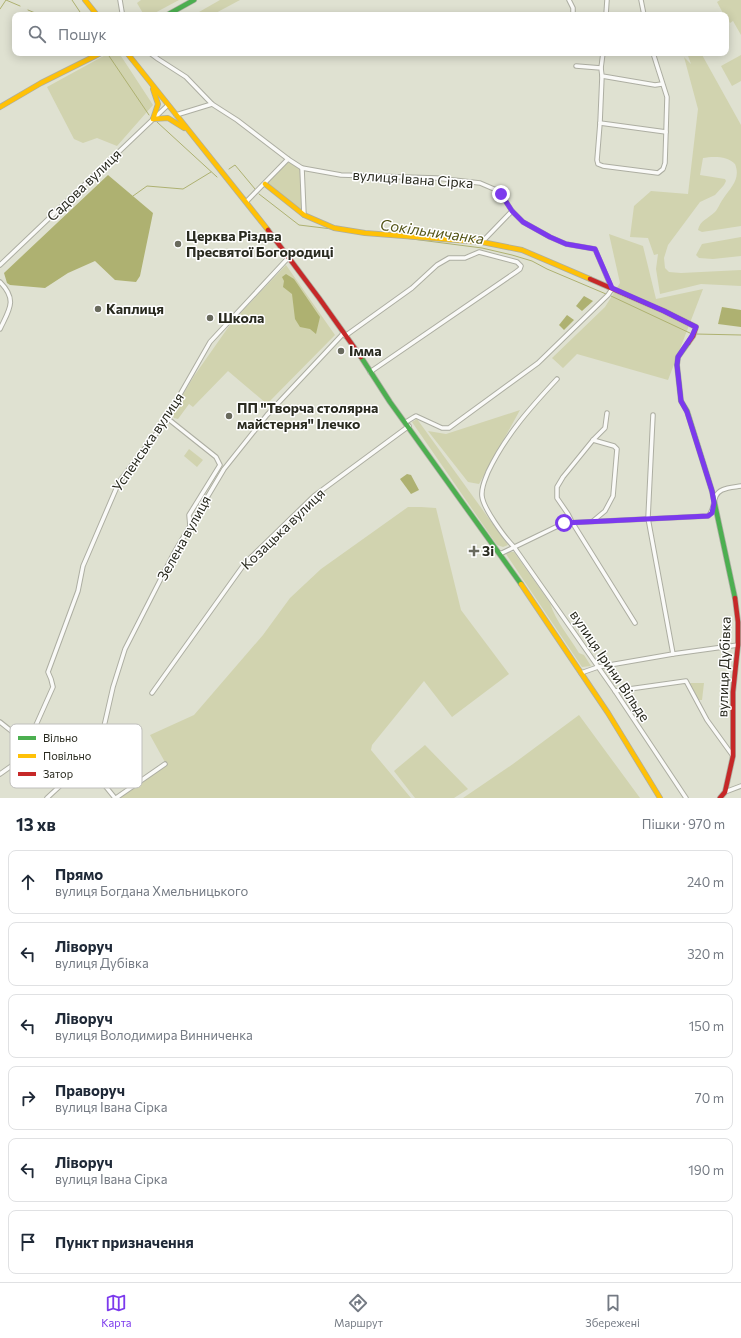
<!DOCTYPE html>
<html lang="uk">
<head>
<meta charset="utf-8">
<style>
  body { margin:0; font-family:Commissioner,sans-serif; background:#f6f6f7; color:#1f2937 }
  .stop { position:absolute; width:12px; height:12px; margin:-9px; border:3px solid #7c3aed; border-radius:50%; background:#fff }
  .stop.end { background:#7c3aed; border-color:#fff; box-shadow:0 1px 4px #0008 }
  .list { margin:0; padding:0; list-style:none }
  h2 { display:flex; justify-content:space-between; align-items:center; height:52px; margin:0; padding:0 16px; font-size:17px }
  h2 small { font-size:13px; font-weight:400; color:#747a83 }
  .list li { display:grid; grid-template-columns:26px 1fr auto; gap:12px; align-items:center; box-sizing:border-box; height:64px; margin:0 8px 8px; padding:0 8px; border:1px solid #e0e1e3; border-radius:8px }
  .list b { display:block; font-size:15px; white-space:nowrap }
  .list p { margin:0; font-size:13px; white-space:nowrap; color:#747a83 }
  .list em { font-size:13px; font-style:normal; color:#747a83 }
  .icon { flex:none; width:22px; height:22px; fill:none; stroke:currentColor; stroke-width:2; stroke-linecap:round; stroke-linejoin:round }
  .map { position:relative; flex:none; width:741px; height:798px; overflow:hidden }
  .search { position:absolute; background:#fff; box-shadow:0 2px 10px #0003; left:12px; right:12px; top:12px; height:44px; display:flex; align-items:center; gap:10px; box-sizing:border-box; padding:0 14px; border-radius:8px; color:#747a83; font-size:15px }
  .sheet { height:484px; background:#fff }
  nav { display:flex; justify-content:space-around; align-items:center; box-sizing:border-box; height:56px; border-top:1px solid #e0e1e3; background:#fff; font-size:11px; color:#747a83 }
  nav a { display:grid; justify-items:center; gap:2px }
  nav .on { color:#7c3aed }
  .map>svg:first-child { display:block }
  .green { fill:#d1d3af }
  .water { fill:#aeb171 }
  .lines { fill:none; stroke-linecap:round; stroke-linejoin:round }
  .stream { stroke:#aeb171; stroke-width:1 }
  .street-casing { stroke:#adaea2; stroke-width:5.5 }
  .fast-casing { stroke:#adaea2; stroke-width:6 }
  .slow-casing { stroke:#adaea2; stroke-width:6 }
  .jam-casing { stroke:#adaea2; stroke-width:6 }
  .street { stroke:#fafaf8; stroke-width:3.5 }
  .fast { stroke:#4caf50; stroke-width:4.5 }
  .slow { stroke:#ffc107; stroke-width:4.5 }
  .jam { stroke:#c62828; stroke-width:4.5 }
  .route { stroke:#7c3aed; stroke-width:5 }
  .poi-dot { fill:#696a5d; stroke:#fff; stroke-width:1.5 }
  .labels { text-anchor:middle; stroke-width:3; stroke-linejoin:round; paint-order:stroke }
  .street-label { font-size:14px; fill:#292a1f; stroke:#fff }
  .poi-label { font-size:14px; font-weight:bold; fill:#292a1f; stroke:#fff; text-anchor:start }
  .water-label { font-size:15px; font-style:italic; fill:#545517; stroke:#fff }
  .key { fill:#fff; stroke:#bfbfbc; stroke-width:1 }
  .key-label { font-size:11px; fill:#292a1f }
</style>
</head>
<body>
<div class="map">
<svg width="741" height="798" viewBox="0 0 741 798">
  <rect width="100%" height="100%" fill="#dfe1d1"/>
  <!-- green -->
  <g class="green">
    <path d="M141,0h38l-28,15h-7l-7,-12z"/>
    <path d="M220,0h20l-28,15h-8l-5,-3z"/>
    <path d="M720,0h21v35l-8,-14 -3,2 -4,-8h-2l-7,-13z"/>
    <path d="M109,53h10l34,52 -36,41 -20,-8 -14,5 -9,-4 -27,-52z"/>
    <path d="M687,53h14l40,72v101l-39,6 -4,-2c2,-10 10,-11 17,-18 3,-3 5,-9 8,-13 8,-12 18,-20 12,-35 -7,-8 -22,-8 -32,-6l-3,17 25,4 1,2 -2,4 -9,10 -15,7 -32,43 -4,13 1,10 4,4 12,1 60,-3v16l-40,-2 -41,10 -4,-25 2,-15 -4,1 -6,-17 -18,-1 4,-31 17,-15 37,3 10,-85 -14,-52 7,7z"/>
    <path d="M741,55v26l-9,5 -11,-20z"/>
    <path d="M291,162l9,6 2,4 1,39 -2,2 -34,-28 1,-4 18,-18z"/>
    <path d="M609,234l34,12 13,53 47,-10 -35,91 -91,-26 -14,14 -11,-10 53,-51 15,-24z"/>
    <path d="M741,237v19l-28,3 -14,-1 -3,-3 6,-11z"/>
    <path d="M286,265l49,70 -68,69 -39,-33 -35,36 -4,-3 -11,15 -4,-1 -2,-5 22,-37 38,-54z"/>
    <path d="M520,410l-41,74 -11,-2 -40,-51 18,3z"/>
    <path d="M417,419l91,126 -5,2 -6,-2 -85,-123z"/>
    <path d="M189,449l14,11 -6,7 -13,-11z"/>
    <path d="M408,507h13l15,1 25,102 48,64 -57,43 -28,-36 -52,64 -1,5 40,48h-294l49,-34 -16,-29 44,-20 69,-80 27,-37 31,-29z"/>
    <path d="M509,552h5l36,51c6,19 19,33 29,50l5,2 7,11 -9,1 -76,-113z"/>
    <path d="M690,683h14l-2,17h-4z"/>
    <path d="M579,715l61,83h-177l50,-34z"/>
    <path d="M425,745l43,44 -14,9h-39l-21,-27z"/>
  </g>
  <!-- water -->
  <g class="water">
    <path d="M108,175l45,38 -13,63 -4,6 -21,-2 -20,-19 -27,12 -23,15 -35,-3 -3,-2 -3,-10z"/>
    <path d="M286,274l8,5 26,38 -4,17 -6,-5 -10,-2 -5,-8 -3,-25 -9,-7 1,-6 -2,-4z"/>
    <path d="M584,296l9,5 -11,10 -6,-5z"/>
    <path d="M722,307l19,3v17l-23,-3z"/>
    <path d="M567,315l7,5 -10,10 -5,-5z"/>
    <path d="M407,474l4,1 8,15 -8,4 -11,-15z"/>
  </g>
  <g class="lines">
    <!-- stream -->
    <g class="stream">
      <path d="M6,0l14,6"/>
      <path d="M72,0l10,15"/>
      <path d="M0,9l6,-9"/>
      <path d="M28,10l12,5"/>
      <path d="M107,53l42,62"/>
      <path d="M157,122l60,55"/>
      <path d="M229,169l6,-4 20,24"/>
      <path d="M259,194l40,31 33,4"/>
      <path d="M133,196l14,-10 36,3 28,-17"/>
      <path d="M404,238l78,10 30,7 20,6 15,8 59,25"/>
      <path d="M611,296l81,38"/>
      <path d="M695,334l46,1"/>
    </g>
    <!-- street casing -->
    <g class="street-casing">
      <g id="street">
        <path d="M120,0l2,12"/>
        <path d="M569,0l4,8v7"/>
        <path d="M641,0l3,15"/>
        <path d="M606,15l1,-15"/>
        <path d="M150,53l8,6 28,18 26,27 25,16 51,39 14,9 39,7 95,3 44,5 14,6 7,5 11,17 11,11 27,15 16,7 29,5 17,40 -4,6 -70,68 -89,65h-7l-26,-12 -2,1 -8,5"/>
        <path d="M576,66l25,2 1,8 53,9 7,-1"/>
        <path d="M601,68l2,-15"/>
        <path d="M602,76l-2,47 -3,37 1,4 5,2 55,7 5,-4 2,-6 1,-31"/>
        <path d="M176,115l36,-11"/>
        <path d="M600,123l66,9 1,-35 -14,-44"/>
        <path d="M302,168l2,47"/>
        <path d="M247,201l41,-42"/>
        <path d="M482,242l30,-31"/>
        <path d="M0,265l168,-160"/>
        <path d="M0,282c18,18 9,28 0,47"/>
        <path d="M345,336l67,-48 25,-23 12,-7h16l14,-6 38,10 4,4 -1,3 -4,3 -146,100"/>
        <path d="M557,379c-27,29 -52,57 -69,93 -3,8 -7,15 -6,24 1,12 23,42 32,51l101,144 71,107"/>
        <path d="M607,413l-2,15 -12,12 -30,37 -6,10v11l11,16 4,8 63,101"/>
        <path d="M653,415l-5,103 25,136"/>
        <path d="M167,418l49,39 4,8 -31,50 1,11"/>
        <path d="M593,521l12,-10 8,-15 4,-47 -3,-3 -21,-6"/>
        <path d="M499,553h3l62,-30 144,-7c8,-6 3,-21 14,-26 6,-3 13,-3 19,-4"/>
        <path d="M581,673l17,-6 75,-13 65,-9"/>
        <path d="M615,691l71,-10 21,39 26,36"/>
        <path d="M152,693l93,-130 69,-67 95,-70"/>
        <path d="M0,722l54,43 12,13"/>
        <path d="M28,743l25,-56 -2,-8 -3,-7 30,-81 5,-25 36,-84 43,-56 48,-84 79,-85"/>
        <path d="M0,774l34,-24"/>
        <path d="M96,779l-1,-13 18,-79 12,-38 49,-96 50,-84 43,-54 74,-79 2,-3"/>
        <path d="M96,779l6,3 13,16"/>
        <path d="M725,792l16,-6"/>
        <path d="M47,798l14,-13 5,-7c12,8 17,9 30,1"/>
        <path d="M116,798l49,-34"/>
      </g>
    </g>
    <!-- fast casing -->
    <g class="fast-casing">
      <g id="fast">
        <path d="M167,15l27,-15"/>
        <path d="M688,343l-10,14 -1,8 4,36 6,10 25,80 23,107"/>
        <path d="M361,357l29,45 131,182"/>
      </g>
    </g>
    <!-- slow casing -->
    <g class="slow-casing">
      <g id="slow">
        <path d="M85,0l12,15"/>
        <path d="M127,53l141,177"/>
        <path d="M153,89l5,15 -5,15"/>
        <path d="M0,107l41,-24 60,-30"/>
        <path d="M153,119l15,-1 16,10"/>
        <path d="M265,184l39,31 30,13 31,5 117,9 40,8 68,29"/>
        <path d="M521,584l87,129 52,85"/>
      </g>
    </g>
    <!-- jam casing -->
    <g class="jam-casing">
      <g id="jam">
        <path d="M268,230l51,68 42,59"/>
        <path d="M590,279l74,32 32,16 -3,9 -5,7"/>
        <path d="M720,798l5,-6 8,-36v-64l5,-47v-23l-3,-24"/>
      </g>
    </g>
    <!-- street -->
    <use href="#street" class="street"/>
    <!-- fast -->
    <use href="#fast" class="fast"/>
    <!-- slow -->
    <use href="#slow" class="slow"/>
    <!-- jam -->
    <use href="#jam" class="jam"/>
  </g>
  <g class="lines">
    <!-- route -->
    <path class="route" d="M501,194l11,17 11,11 27,15 16,7 29,5 17,39 52,23 32,16 -4,9 -14,21 -1,8 4,36 6,11 25,79 2,12 -2,10 -4,3 -144,7"/>
  </g>
  <!-- markers -->
  <g class="poi-dot">
    <circle cx="178" cy="244" r="4"/>
    <circle cx="98" cy="309" r="4"/>
    <circle cx="210" cy="318" r="4"/>
    <circle cx="341" cy="351" r="4"/>
    <circle cx="229" cy="416" r="4"/>
    <path d="M472 545h4v4h4v4h-4v4h-4v-4h-4v-4h4z"/>
  </g>
  <g class="labels">
    <!-- street labels -->
    <g class="street-label">
      <text transform="translate(413 179) rotate(4)" y="5">вулиця Івана Сірка</text>
      <text transform="translate(84 185) rotate(-44)" y="5">Садова вулиця</text>
      <text transform="translate(148 442) rotate(-56)" y="5">Успенська вулиця</text>
      <text transform="translate(283 529) rotate(-44)" y="5">Козацька вулиця</text>
      <text transform="translate(184 538) rotate(-61)" y="5">Зелена вулиця</text>
      <text transform="translate(610 666) rotate(56)" y="5">вулиця Ірини Вільде</text>
      <text transform="translate(724 667) rotate(-88)" y="5">вулиця Дубівка</text>
    </g>
    <!-- poi labels -->
    <g class="poi-label">
      <text x="186" y="241">Церква Різдва<tspan x="186" dy="16">Пресвятої Богородиці</tspan></text>
      <text x="106" y="314">Каплиця</text>
      <text x="218" y="323">Школа</text>
      <text x="349" y="356">Імма</text>
      <text x="237" y="413">ПП "Творча столярна<tspan x="237" dy="16">майстерня" Ілечко</tspan></text>
      <text x="482" y="556">3і</text>
    </g>
    <!-- water labels -->
    <g class="water-label">
      <text transform="translate(432 232) rotate(8)" y="5">Сокільничанка</text>
    </g>
  </g>
  <!-- legend -->
  <rect x="10" y="724" width="132" height="64" rx="6" class="key"/>
  <rect x="18" y="736" width="18" height="4" fill="#4caf50"/>
  <rect x="18" y="754" width="18" height="4" fill="#ffc107"/>
  <rect x="18" y="772" width="18" height="4" fill="#c62828"/>
  <g class="key-label">
    <text x="43" y="742">Вільно</text>
    <text x="43" y="760">Повільно</text>
    <text x="43" y="778">Затор</text>
  </g>
</svg>
<div class="stop" style="left:564px;top:523px"></div>
<div class="stop end" style="left:501px;top:194px"></div>
<div class="search"><svg class="icon" aria-label="search" viewBox="0 0 24 24"><circle cx="10" cy="10" r="6"/><path d="M15 15l6 6"/></svg>Пошук</div>
</div>
<section class="sheet">
<h2>13 хв<small>Пішки · 970 m</small></h2>
<ul class="list">
<li><svg class="icon" aria-label="ahead" viewBox="0 0 24 24"><path d="M12 20V5M6 11l6-6 6 6"/></svg><div><b>Прямо</b><p>вулиця Богдана Хмельницького</p></div><em>240 m</em></li>
<li><svg class="icon" aria-label="left" viewBox="0 0 24 24"><path d="M17 20v-9H6M10 6l-5 5 5 5"/></svg><div><b>Ліворуч</b><p>вулиця Дубівка</p></div><em>320 m</em></li>
<li><svg class="icon" aria-label="left" viewBox="0 0 24 24"><path d="M17 20v-9H6M10 6l-5 5 5 5"/></svg><div><b>Ліворуч</b><p>вулиця Володимира Винниченка</p></div><em>150 m</em></li>
<li><svg class="icon" aria-label="right" viewBox="0 0 24 24"><path d="M7 20v-9h11M14 6l5 5-5 5"/></svg><div><b>Праворуч</b><p>вулиця Івана Сірка</p></div><em>70 m</em></li>
<li><svg class="icon" aria-label="left" viewBox="0 0 24 24"><path d="M17 20v-9H6M10 6l-5 5 5 5"/></svg><div><b>Ліворуч</b><p>вулиця Івана Сірка</p></div><em>190 m</em></li>
<li><svg class="icon" aria-label="arrive" viewBox="0 0 24 24"><path d="M6 21V4h12l-3 4 3 4H6"/></svg><div><b>Пункт призначення</b></div></li>
</ul>
</section>
<nav>
<a class="on"><svg class="icon" aria-label="map" viewBox="0 0 24 24"><path d="M3 6l6-2 6 2 6-2v14l-6 2-6-2-6 2zM9 4v14M15 6v14"/></svg>Карта</a>
<a><svg class="icon" aria-label="directions" viewBox="0 0 24 24"><path d="M12 3l9 9-9 9-9-9zM9 14v-3h6M13 9l2 2-2 2"/></svg>Маршрут</a>
<a><svg class="icon" aria-label="saved" viewBox="0 0 24 24"><path d="M7 4h10v16l-5-4-5 4z"/></svg>Збережені</a>
</nav>
</body>
</html>
